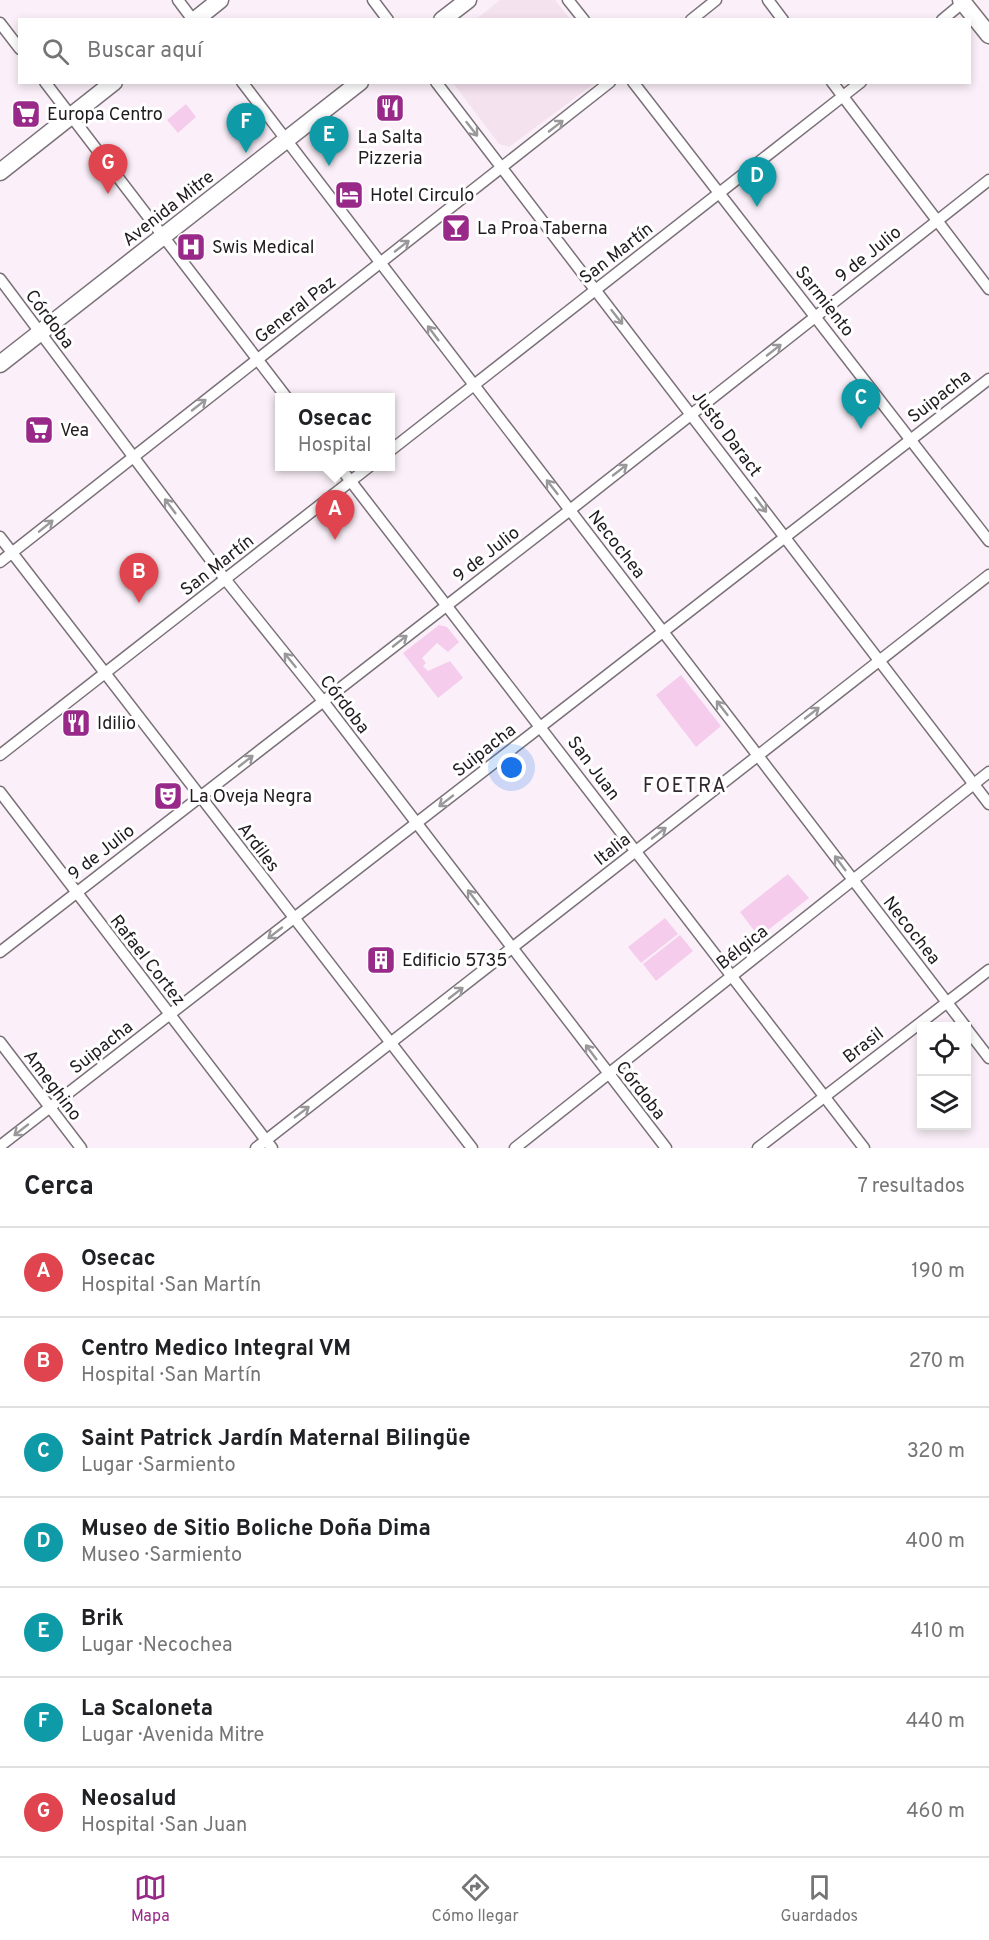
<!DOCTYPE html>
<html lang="es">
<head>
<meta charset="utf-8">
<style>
  body { margin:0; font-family:Overpass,sans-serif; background:#f2f2f2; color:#202124 }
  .controls { position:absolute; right:18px; bottom:18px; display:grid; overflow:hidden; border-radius:0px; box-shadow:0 3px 9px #0003 }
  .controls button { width:54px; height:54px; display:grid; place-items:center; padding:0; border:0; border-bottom:2px solid #e0e0e0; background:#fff; color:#202124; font:30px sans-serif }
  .you { position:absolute; left:512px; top:768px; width:21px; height:21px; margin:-15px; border:4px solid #fff; border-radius:50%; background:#1a73e8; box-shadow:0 0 0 9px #1a73e833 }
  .badge { display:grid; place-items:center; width:39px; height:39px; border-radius:50%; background:#982989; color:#fff; font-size:20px; font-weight:700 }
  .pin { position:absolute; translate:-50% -50px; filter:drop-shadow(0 2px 3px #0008) }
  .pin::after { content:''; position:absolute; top:32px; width:21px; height:18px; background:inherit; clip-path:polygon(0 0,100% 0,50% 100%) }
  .popup { position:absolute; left:275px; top:393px; width:120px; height:78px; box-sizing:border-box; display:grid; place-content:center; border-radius:0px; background:#fff; filter:drop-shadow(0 2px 4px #0005); font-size:20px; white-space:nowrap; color:#757577 }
  .popup b { font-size:22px; color:#202124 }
  .popup::after { content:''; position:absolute; left:50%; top:100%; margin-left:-12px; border:12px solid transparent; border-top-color:#fff }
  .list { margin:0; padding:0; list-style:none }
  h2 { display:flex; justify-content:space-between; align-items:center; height:78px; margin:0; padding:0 24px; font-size:26px }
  h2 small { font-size:20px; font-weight:400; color:#757577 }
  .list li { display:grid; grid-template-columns:39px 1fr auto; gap:18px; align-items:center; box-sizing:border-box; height:90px; padding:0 24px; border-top:2px solid #e0e0e0 }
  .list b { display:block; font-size:22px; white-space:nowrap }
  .list p { margin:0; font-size:20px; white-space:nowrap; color:#757577 }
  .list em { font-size:20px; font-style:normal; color:#757577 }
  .icon { flex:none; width:33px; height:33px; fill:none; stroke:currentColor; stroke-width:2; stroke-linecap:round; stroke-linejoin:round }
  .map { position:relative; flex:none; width:989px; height:1148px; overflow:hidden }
  .search { position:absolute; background:#fff; box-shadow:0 3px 9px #0003; left:18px; right:18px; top:18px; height:66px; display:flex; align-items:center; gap:15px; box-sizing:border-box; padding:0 21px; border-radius:0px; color:#757577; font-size:22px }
  .sheet { height:708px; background:#fff }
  nav { display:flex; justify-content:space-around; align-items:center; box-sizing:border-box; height:84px; border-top:2px solid #e0e0e0; background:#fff; font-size:16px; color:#757577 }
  nav a { display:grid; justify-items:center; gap:3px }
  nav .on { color:#982989 }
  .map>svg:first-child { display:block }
  .built { fill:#f4e2ef }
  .green { fill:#f6cced }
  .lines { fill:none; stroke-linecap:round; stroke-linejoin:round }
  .street-casing { stroke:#7a7178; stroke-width:13 }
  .secondary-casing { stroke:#7a7178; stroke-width:19 }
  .street { stroke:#fff; stroke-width:10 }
  .secondary { stroke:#fff; stroke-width:16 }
  .oneway { stroke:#9a989a }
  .labels { text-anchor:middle; stroke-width:6; stroke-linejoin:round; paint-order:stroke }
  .poi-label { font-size:18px; fill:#1f1b1e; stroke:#fff; text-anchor:start }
  .street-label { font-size:18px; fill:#1f1b1e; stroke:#fff }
  .neighbourhood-label { font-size:20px; letter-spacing:1.5px; fill:#31292f; stroke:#fff }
</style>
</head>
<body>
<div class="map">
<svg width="989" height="1148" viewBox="0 0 989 1148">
  <rect width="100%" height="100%" fill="#fbf0f9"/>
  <!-- built -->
  <g class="built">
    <path d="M500,0h55l15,19 -95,1z"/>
    <path d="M453,83h142l-86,64 -10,-3z"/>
  </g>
  <!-- green -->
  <g class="green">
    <path d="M186,104l10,13 -18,16 -11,-13z"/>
    <path d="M439,625l8,2 12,15 -11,10 -11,-9 -15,15 4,5 -3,3 5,5 22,-10 13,17 -25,20 -35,-45z"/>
    <path d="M681,675l40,51 -25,21 -40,-52z"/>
    <path d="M788,874l21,24 -50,39 -19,-25z"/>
    <path d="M665,918l13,16 -37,29 -13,-16z"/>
    <path d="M680,935l13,16 -37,30 -13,-17z"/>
  </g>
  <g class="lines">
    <!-- street casing -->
    <g class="street-casing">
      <g id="street">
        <path d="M178,0l15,20"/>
        <path d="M373,0l15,20"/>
        <path d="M568,0l16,20"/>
        <path d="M768,0l15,20"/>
        <path d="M691,20l25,-20"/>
        <path d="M942,20l24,-20"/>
        <path d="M0,23l20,26"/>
        <path d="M45,82l242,316"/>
        <path d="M242,82l723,944"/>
        <path d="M436,82l553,722"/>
        <path d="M633,82l356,459"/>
        <path d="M832,82l157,207"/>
        <path d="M0,279l225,300 98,122 343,447"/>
        <path d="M391,450l470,-368"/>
        <path d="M339,466l525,682"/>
        <path d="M0,537l472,611"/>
        <path d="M0,562l610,-480"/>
        <path d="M0,755l370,-289"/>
        <path d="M0,792l272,356"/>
        <path d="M0,952l570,-442 419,-330"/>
        <path d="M966,1028l23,30"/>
        <path d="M0,1042l81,106"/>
        <path d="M0,1146l989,-767"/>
        <path d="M256,1148l733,-573"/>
        <path d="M515,1148l474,-376"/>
        <path d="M758,1148l231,-178"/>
      </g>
    </g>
    <!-- secondary casing -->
    <g class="secondary-casing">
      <g id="secondary">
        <path d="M961,0l28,35"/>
        <path d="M195,20l25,-20"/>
        <path d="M442,20l26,-20"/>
        <path d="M0,172l114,-90"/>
        <path d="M0,364l360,-282"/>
      </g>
    </g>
    <!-- street -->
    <use href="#street" class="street"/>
    <!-- secondary -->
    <use href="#secondary" class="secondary"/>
  </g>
  <!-- one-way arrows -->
  <defs><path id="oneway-shaft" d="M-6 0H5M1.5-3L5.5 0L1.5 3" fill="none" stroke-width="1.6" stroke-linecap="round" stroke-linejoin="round" transform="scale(1.5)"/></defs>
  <g class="oneway">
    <use href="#oneway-shaft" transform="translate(556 126) rotate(-38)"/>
    <use href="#oneway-shaft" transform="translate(472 129) rotate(52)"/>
    <use href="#oneway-shaft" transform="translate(402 246) rotate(-38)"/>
    <use href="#oneway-shaft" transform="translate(617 317) rotate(52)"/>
    <use href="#oneway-shaft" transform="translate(433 333) rotate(-127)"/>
    <use href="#oneway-shaft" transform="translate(774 350) rotate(-38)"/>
    <use href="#oneway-shaft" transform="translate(199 405) rotate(-38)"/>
    <use href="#oneway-shaft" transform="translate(620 470) rotate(-38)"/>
    <use href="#oneway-shaft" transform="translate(552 487) rotate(-128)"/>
    <use href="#oneway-shaft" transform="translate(761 505) rotate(53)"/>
    <use href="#oneway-shaft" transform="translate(170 506) rotate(-127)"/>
    <use href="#oneway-shaft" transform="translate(46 526) rotate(-39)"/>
    <use href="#oneway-shaft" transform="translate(400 641) rotate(-38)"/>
    <use href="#oneway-shaft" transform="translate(290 660) rotate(-129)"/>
    <use href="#oneway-shaft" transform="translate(722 708) rotate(-128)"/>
    <use href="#oneway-shaft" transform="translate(812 713) rotate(-38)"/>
    <use href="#oneway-shaft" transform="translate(246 761) rotate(-38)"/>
    <use href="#oneway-shaft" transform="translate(446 801) rotate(142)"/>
    <use href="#oneway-shaft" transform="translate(659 833) rotate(-38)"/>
    <use href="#oneway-shaft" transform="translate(840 863) rotate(-127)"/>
    <use href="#oneway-shaft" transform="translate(473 897) rotate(-127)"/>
    <use href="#oneway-shaft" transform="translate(275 933) rotate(142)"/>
    <use href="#oneway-shaft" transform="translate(456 993) rotate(-38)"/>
    <use href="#oneway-shaft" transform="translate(591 1052) rotate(-127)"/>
    <use href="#oneway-shaft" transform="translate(302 1112) rotate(-37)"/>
    <use href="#oneway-shaft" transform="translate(21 1130) rotate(142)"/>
  </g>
  <!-- icons -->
  <defs>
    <g id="restaurant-square" transform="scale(1.5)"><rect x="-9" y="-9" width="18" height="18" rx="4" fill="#982989" stroke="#fff"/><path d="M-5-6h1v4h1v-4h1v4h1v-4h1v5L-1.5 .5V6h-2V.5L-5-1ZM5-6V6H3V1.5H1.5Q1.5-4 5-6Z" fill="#fff"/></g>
    <g id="supermarket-square" transform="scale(1.5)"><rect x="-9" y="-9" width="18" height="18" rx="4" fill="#982989" stroke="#fff"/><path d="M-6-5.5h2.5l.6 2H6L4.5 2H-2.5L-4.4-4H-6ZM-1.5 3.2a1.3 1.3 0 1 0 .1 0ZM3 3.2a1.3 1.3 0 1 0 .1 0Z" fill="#fff"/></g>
    <g id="hotel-square" transform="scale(1.5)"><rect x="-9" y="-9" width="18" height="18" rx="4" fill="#982989" stroke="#fff"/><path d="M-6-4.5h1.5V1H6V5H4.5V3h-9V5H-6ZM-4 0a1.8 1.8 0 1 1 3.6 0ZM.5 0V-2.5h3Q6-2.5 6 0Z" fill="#fff"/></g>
    <g id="bar-square" transform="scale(1.5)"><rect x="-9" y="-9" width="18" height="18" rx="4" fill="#982989" stroke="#fff"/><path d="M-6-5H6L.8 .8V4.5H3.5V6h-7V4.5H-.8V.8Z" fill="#fff"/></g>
    <g id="hospital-square" transform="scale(1.5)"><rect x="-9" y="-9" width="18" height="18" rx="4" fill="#982989" stroke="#fff"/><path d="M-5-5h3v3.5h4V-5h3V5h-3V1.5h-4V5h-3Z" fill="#fff"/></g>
    <g id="theatre-square" transform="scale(1.5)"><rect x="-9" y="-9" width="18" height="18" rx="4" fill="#982989" stroke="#fff"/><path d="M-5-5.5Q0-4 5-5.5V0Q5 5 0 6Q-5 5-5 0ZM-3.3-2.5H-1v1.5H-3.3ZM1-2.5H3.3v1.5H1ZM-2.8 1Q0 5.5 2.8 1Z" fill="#fff"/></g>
    <g id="building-square" transform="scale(1.5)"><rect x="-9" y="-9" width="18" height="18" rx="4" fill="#982989" stroke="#fff"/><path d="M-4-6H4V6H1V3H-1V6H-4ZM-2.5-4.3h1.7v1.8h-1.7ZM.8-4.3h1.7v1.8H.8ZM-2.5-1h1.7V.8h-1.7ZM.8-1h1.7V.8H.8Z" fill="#fff"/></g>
  </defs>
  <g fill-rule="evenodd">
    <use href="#restaurant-square" x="390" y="108"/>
    <use href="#supermarket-square" x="26" y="114"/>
    <use href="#hotel-square" x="349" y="195"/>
    <use href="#bar-square" x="456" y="228"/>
    <use href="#hospital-square" x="191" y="247"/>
    <use href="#supermarket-square" x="39" y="430"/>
    <use href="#restaurant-square" x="76" y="723"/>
    <use href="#theatre-square" x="168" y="796"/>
    <use href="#building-square" x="381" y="960"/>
  </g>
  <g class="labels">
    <!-- poi labels -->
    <g class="poi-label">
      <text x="47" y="120">Europa Centro</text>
      <text x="390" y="143" text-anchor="middle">La Salta<tspan x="390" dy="21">Pizzeria</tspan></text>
      <text x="370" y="201">Hotel Circulo</text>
      <text x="477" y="234">La Proa Taberna</text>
      <text x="212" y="253">Swis Medical</text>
      <text x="60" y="436">Vea</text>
      <text x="97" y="729">Idilio</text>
      <text x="189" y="802">La Oveja Negra</text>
      <text x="402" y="966">Edificio 5735</text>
    </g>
    <!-- street labels -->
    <g class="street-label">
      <text transform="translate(168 208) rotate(-38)" y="6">Avenida Mitre</text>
      <text transform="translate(616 253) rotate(-38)" y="6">San Martín</text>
      <text transform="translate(868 254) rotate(-39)" y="6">9 de Julio</text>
      <text transform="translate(825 301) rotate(52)" y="6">Sarmiento</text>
      <text transform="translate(295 309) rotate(-38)" y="6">General Paz</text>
      <text transform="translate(50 319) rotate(53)" y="6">Córdoba</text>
      <text transform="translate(939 396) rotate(-38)" y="6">Suipacha</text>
      <text transform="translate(727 433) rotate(53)" y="6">Justo Daract</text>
      <text transform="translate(617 544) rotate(52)" y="6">Necochea</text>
      <text transform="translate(486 554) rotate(-38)" y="6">9 de Julio</text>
      <text transform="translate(217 565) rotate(-38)" y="6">San Martín</text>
      <text transform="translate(345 704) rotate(52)" y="6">Córdoba</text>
      <text transform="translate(484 750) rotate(-38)" y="6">Suipacha</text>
      <text transform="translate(594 768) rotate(53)" y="6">San Juan</text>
      <text transform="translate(259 847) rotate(53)" y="6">Ardiles</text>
      <text transform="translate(612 849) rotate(-38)" y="6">Italia</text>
      <text transform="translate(101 852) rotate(-38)" y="6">9 de Julio</text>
      <text transform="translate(912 930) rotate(52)" y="6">Necochea</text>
      <text transform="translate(742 947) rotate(-38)" y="6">Bélgica</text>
      <text transform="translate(148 960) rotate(52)" y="6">Rafael Cortez</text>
      <text transform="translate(863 1045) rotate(-38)" y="6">Brasil</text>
      <text transform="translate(101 1047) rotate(-38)" y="6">Suipacha</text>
      <text transform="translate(53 1085) rotate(53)" y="6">Ameghino</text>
      <text transform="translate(641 1090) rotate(52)" y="6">Córdoba</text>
    </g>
    <!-- neighbourhood labels -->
    <g class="neighbourhood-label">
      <text x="685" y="792">FOETRA</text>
    </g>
  </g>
</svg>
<div class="controls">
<button><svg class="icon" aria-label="locate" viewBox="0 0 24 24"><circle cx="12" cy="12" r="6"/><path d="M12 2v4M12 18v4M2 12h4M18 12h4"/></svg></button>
<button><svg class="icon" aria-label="layers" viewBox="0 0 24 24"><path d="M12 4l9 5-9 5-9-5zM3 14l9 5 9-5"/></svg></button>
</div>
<div class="you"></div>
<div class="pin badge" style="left:335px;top:540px;background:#e0444e">A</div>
<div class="popup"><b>Osecac</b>Hospital</div>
<div class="pin badge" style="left:139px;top:603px;background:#e0444e">B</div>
<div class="pin badge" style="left:861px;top:429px;background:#0f9aa8">C</div>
<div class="pin badge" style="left:757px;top:207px;background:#0f9aa8">D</div>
<div class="pin badge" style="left:329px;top:166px;background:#0f9aa8">E</div>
<div class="pin badge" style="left:246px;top:153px;background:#0f9aa8">F</div>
<div class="pin badge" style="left:108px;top:194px;background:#e0444e">G</div>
<div class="search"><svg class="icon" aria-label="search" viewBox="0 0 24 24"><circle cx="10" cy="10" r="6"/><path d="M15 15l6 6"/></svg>Buscar aquí</div>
</div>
<section class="sheet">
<h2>Cerca<small>7 resultados</small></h2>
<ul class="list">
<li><span class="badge" style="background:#e0444e">A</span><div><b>Osecac</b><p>Hospital · San Martín</p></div><em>190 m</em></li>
<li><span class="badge" style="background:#e0444e">B</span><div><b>Centro Medico Integral VM</b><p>Hospital · San Martín</p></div><em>270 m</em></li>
<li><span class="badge" style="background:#0f9aa8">C</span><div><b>Saint Patrick Jardín Maternal Bilingüe</b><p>Lugar · Sarmiento</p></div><em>320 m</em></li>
<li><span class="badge" style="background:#0f9aa8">D</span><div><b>Museo de Sitio Boliche Doña Dima</b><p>Museo · Sarmiento</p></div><em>400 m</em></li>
<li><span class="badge" style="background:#0f9aa8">E</span><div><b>Brik</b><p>Lugar · Necochea</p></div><em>410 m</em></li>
<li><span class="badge" style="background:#0f9aa8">F</span><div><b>La Scaloneta</b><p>Lugar · Avenida Mitre</p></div><em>440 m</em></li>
<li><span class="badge" style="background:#e0444e">G</span><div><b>Neosalud</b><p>Hospital · San Juan</p></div><em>460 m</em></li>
</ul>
</section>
<nav>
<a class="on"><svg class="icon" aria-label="map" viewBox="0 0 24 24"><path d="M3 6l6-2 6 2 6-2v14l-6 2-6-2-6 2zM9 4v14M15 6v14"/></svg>Mapa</a>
<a><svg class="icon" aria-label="directions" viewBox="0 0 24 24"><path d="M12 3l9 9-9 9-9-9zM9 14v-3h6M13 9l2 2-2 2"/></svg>Cómo llegar</a>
<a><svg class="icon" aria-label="saved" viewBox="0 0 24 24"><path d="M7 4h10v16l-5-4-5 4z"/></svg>Guardados</a>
</nav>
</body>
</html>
